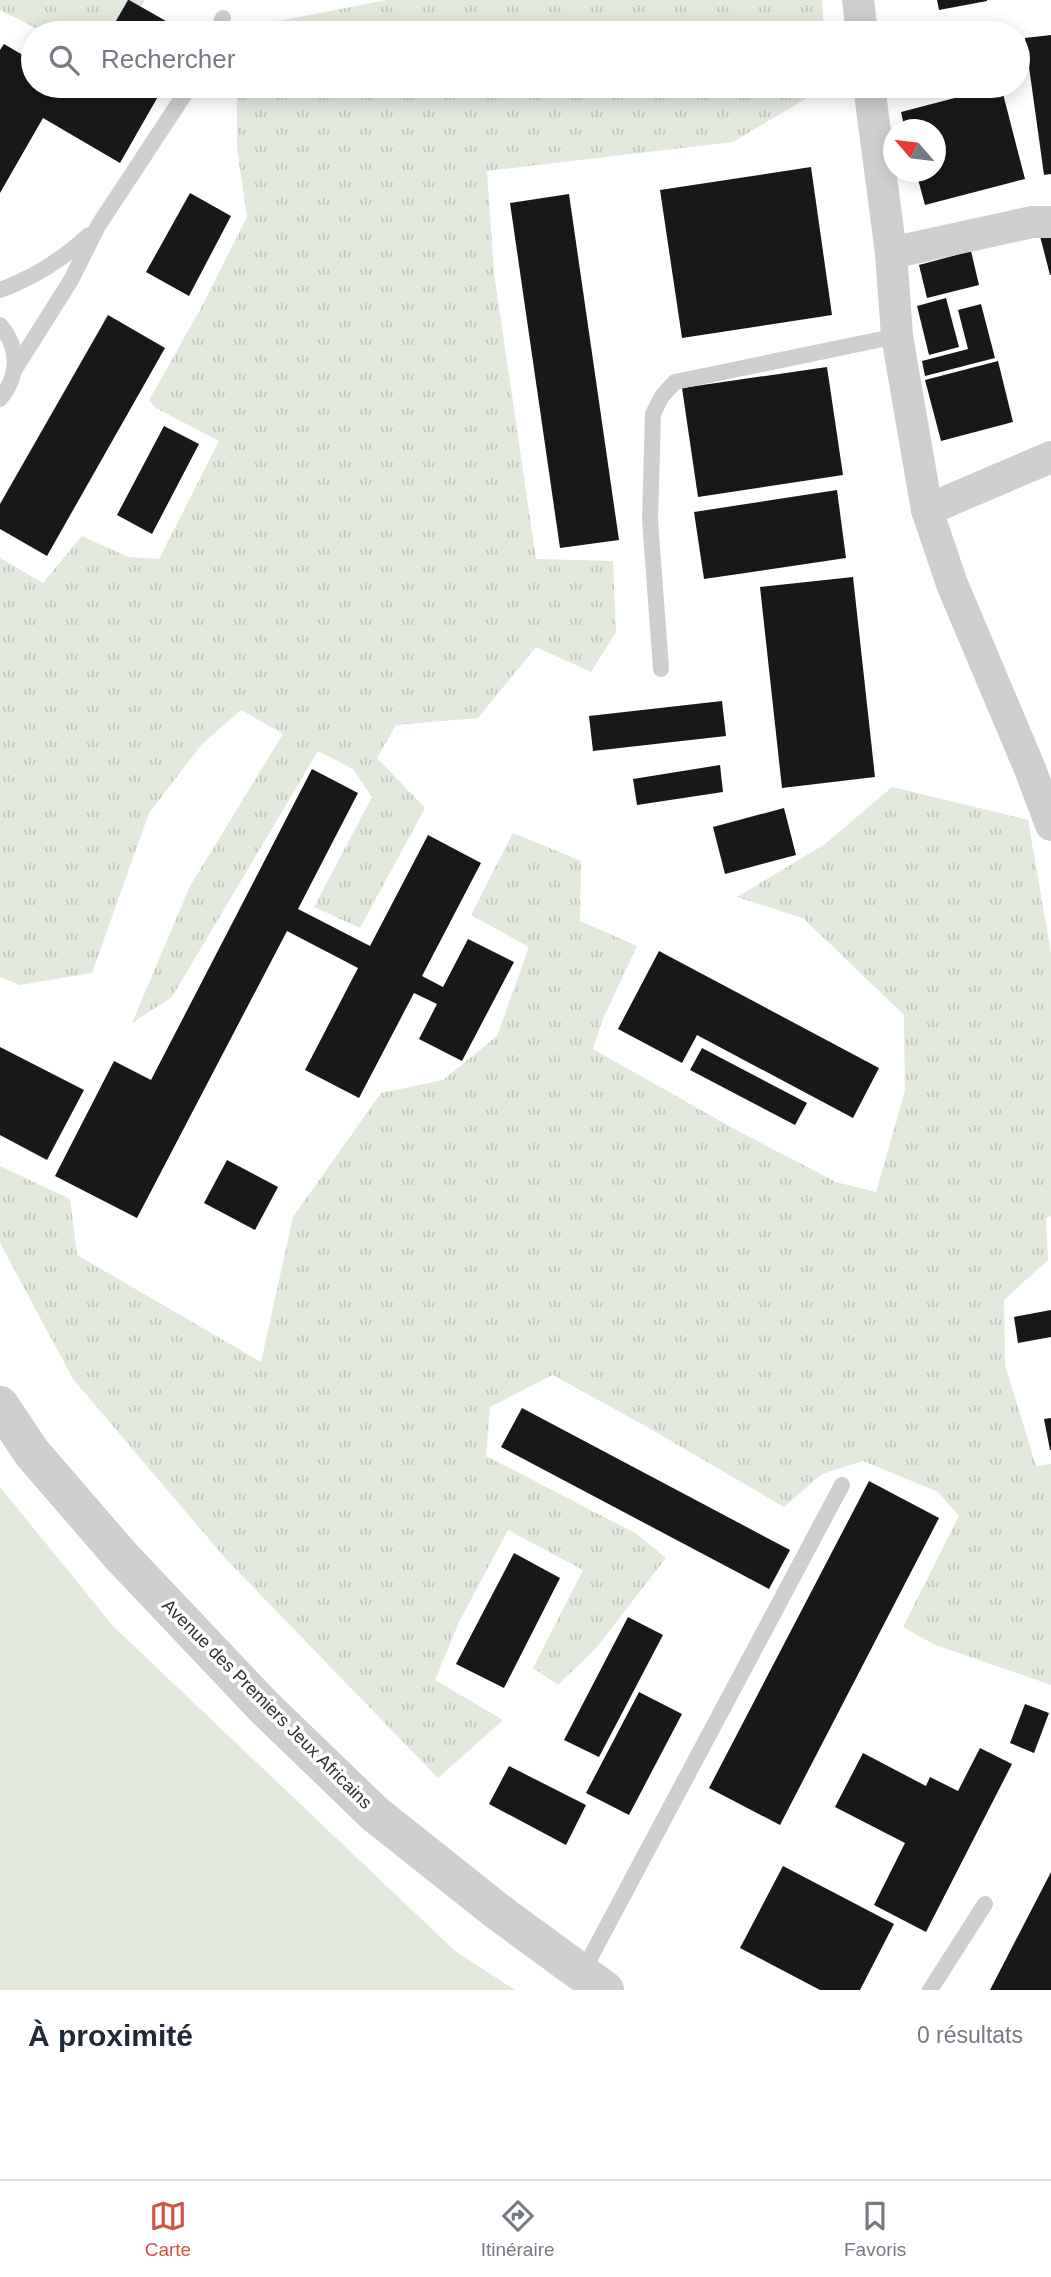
<!DOCTYPE html>
<html lang="fr">
<head>
<meta charset="utf-8">
<style>
  body { margin:0; font-family:Helvetica,sans-serif; background:#f2f2f3; color:#1f2937 }
  .compass { position:absolute; left:883px; top:119px; width:63px; height:63px; border-radius:50%; background:#fff; box-shadow:0 4px 18px #0003; rotate:298deg }
  .list { margin:0; padding:0; list-style:none }
  h2 { display:flex; justify-content:space-between; align-items:center; height:91px; margin:0; padding:0 28px; font-size:30px }
  h2 small { font-size:23px; font-weight:400; color:#747a83 }
  .icon { flex:none; width:38px; height:38px; fill:none; stroke:currentColor; stroke-width:2; stroke-linecap:round; stroke-linejoin:round }
  .map { position:relative; flex:none; width:1051px; height:1990px; overflow:hidden }
  .search { position:absolute; background:#fff; box-shadow:0 4px 18px #0003; left:21px; right:21px; top:21px; height:77px; display:flex; align-items:center; gap:18px; box-sizing:border-box; padding:0 24px; border-radius:38px; color:#747a83; font-size:26px }
  .sheet { height:189px; background:#fff }
  nav { display:flex; justify-content:space-around; align-items:center; box-sizing:border-box; height:98px; border-top:2px solid #e0e1e3; background:#fff; font-size:19px; color:#747a83 }
  nav a { display:grid; justify-items:center; gap:4px }
  nav .on { color:#d55345 }
  .map>svg:first-child { display:block }
  .grass { fill:url(#grass-tufts) }
  .pitch { fill:#e2e9dd }
  .building { fill:#181818 }
  .lines { fill:none; stroke-linecap:round; stroke-linejoin:round }
  .service { stroke:#cecece; stroke-width:16 }
  .minor { stroke:#cecece; stroke-width:32 }
  .tertiary { stroke:#cecece; stroke-width:38 }
  .labels { text-anchor:middle; stroke-width:7; stroke-linejoin:round; paint-order:stroke }
  .street-label { font-size:18px; fill:#313131; stroke:#fff }
</style>
</head>
<body>
<div class="map">
<svg width="1051" height="1990" viewBox="0 0 1051 1990">
  <defs>
    <pattern id="grass-tufts" width="24" height="20" patternUnits="userSpaceOnUse" patternTransform="scale(1.75)"><rect width="24" height="20" fill="#e2e9dd"/><path d="M3 7l-1-3M5 7V3M7 7l1-3M15 17l-1-3M17 17v-4M19 17l1-3" fill="none" stroke="#c2c8be"/></pattern>
  </defs>
  <rect width="100%" height="100%" fill="#fff"/>
  <!-- grass -->
  <g class="grass">
    <path d="M0,0h145l-20,33h-80l-45,-23z"/>
    <path d="M387,0h435l2,33h-565l4,-9z"/>
    <path d="M237,86h590l-94,56 -246,29 7,102 42,286 77,2 3,71 -25,40 -55,-25 -58,71 -82,7 -19,33 48,50 -65,120 -46,-21 58,-110 -19,-28 -35,-18 -146,246 -40,26 58,-137 93,-152 -42,-24 -39,34 -53,69 -57,160 -72,12 -20,-8v-419l43,25 39,-47 46,21 31,2 60,-118 -63,-33 -7,-8 52,-92 46,-91 -10,-68z"/>
    <path d="M892,787l136,33 23,133v263l-5,2 2,42 -44,40 1,65 31,101 15,-2v221l-118,-41 -30,-17 56,-111 -21,-24 -75,-31 -41,13 -38,33 -137,-80 -94,-52 -63,32 -4,49 149,77 31,25 -70,90 -38,37 -25,-17 50,-98 -75,-40 -49,92 -24,58 68,40 -65,58 -213,-220 -152,-179 -73,-136v-77l70,33 7,56 184,107 32,-145 88,-124 62,-13 54,-44 32,-89 -58,-32 42,-82 68,28 -1,60 57,25 -35,75 -9,28 145,82 98,51 40,10 29,-101 -1,-76 -101,-97 -66,-21 88,-53z"/>
  </g>
  <!-- pitch -->
  <path class="pitch" d="M0,1487l113,139 342,325 60,39h-515z"/>
  <!-- building -->
  <g class="building">
    <path d="M128,0h1l58,33h-78z"/>
    <path d="M937,0h50v1l-48,9z"/>
    <path d="M1051,35v139l-7,1 -19,-137z"/>
    <path d="M4,44l29,17v25h131l-44,77 -77,-45 -43,75v-143z"/>
    <path d="M1001,86l24,93 -100,26 -9,-33h20v-42h-31l-4,-18z"/>
    <path d="M811,167l21,148 -150,23 -22,-148z"/>
    <path d="M190,193l41,23 -42,80 -43,-24z"/>
    <path d="M569,194l50,346 -59,8 -50,-345z"/>
    <path d="M1051,233v42h-1l-10,-39z"/>
    <path d="M971,251l8,34 -52,13 -8,-33z"/>
    <path d="M946,298l13,49 -30,8 -12,-49z"/>
    <path d="M981,304l14,54 -70,18 -3,-15 46,-12 -10,-39z"/>
    <path d="M108,315l57,33 -118,208 -47,-27v-25z"/>
    <path d="M998,361l15,61 -72,19 -16,-61z"/>
    <path d="M827,367l16,108 -145,22 -16,-109z"/>
    <path d="M164,426l35,18 -47,90 -35,-19z"/>
    <path d="M837,490l9,68 -142,21 -10,-67z"/>
    <path d="M853,577l22,200 -93,11 -22,-201z"/>
    <path d="M722,701l4,35 -133,15 -4,-35z"/>
    <path d="M720,765l3,27 -86,13 -4,-26z"/>
    <path d="M312,769l46,24 -60,116 72,37 58,-111 53,28 -59,113 21,11 25,-48 46,23 -52,99 -43,-22 18,-35 -23,-11 -55,105 -54,-28 53,-102 -71,-37 -150,287 -82,-42 59,-115 37,19z"/>
    <path d="M784,808l12,47 -71,19 -12,-47z"/>
    <path d="M659,951l220,117 -26,50 -156,-83 -15,28 -64,-34z"/>
    <path d="M0,1047l84,43 -37,70 -47,-25z"/>
    <path d="M702,1048l105,55 -12,22 -105,-55z"/>
    <path d="M227,1160l51,27 -23,43 -51,-27z"/>
    <path d="M1051,1310v27l-33,6 -4,-26z"/>
    <path d="M522,1408l268,142 -21,39 -268,-142z"/>
    <path d="M1051,1418v32h-1l-6,-31z"/>
    <path d="M869,1481l70,37 -159,307 -71,-37z"/>
    <path d="M514,1553l46,25 -56,110 -48,-24z"/>
    <path d="M628,1617l35,18 -64,122 -35,-17z"/>
    <path d="M639,1692l43,22 -53,101 -43,-22z"/>
    <path d="M1025,1704l24,9 -15,40 -24,-10z"/>
    <path d="M980,1748l32,16 -86,168 -52,-27 31,-62 -70,-36 28,-54 63,33 4,-9 28,14z"/>
    <path d="M509,1766l77,39 -20,40 -77,-41z"/>
    <path d="M783,1866l111,58 -34,66h-40l-80,-42z"/>
    <path d="M1051,1872v118h-61z"/>
  </g>
  <g class="lines">
    <!-- service -->
    <g class="service">
      <path d="M216,33l7,-15"/>
      <path d="M0,290c33,-12 64,-32 89,-55"/>
      <path d="M0,325c20,23 19,51 0,74"/>
      <path d="M15,369l56,-89 27,-54 92,-140"/>
      <path d="M661,669l-11,-149 3,-106 9,-18 13,-14 222,-46"/>
      <path d="M582,1973l260,-488"/>
      <path d="M930,1990l55,-86"/>
    </g>
    <!-- minor -->
    <g class="minor">
      <path d="M858,0l4,33"/>
      <path d="M869,86l22,167 6,83 30,174 25,74 78,185 21,56"/>
      <path d="M891,253l141,-31h19"/>
      <path d="M927,510l124,-53"/>
    </g>
    <!-- tertiary -->
    <path class="tertiary" d="M0,1405l32,48 89,103 143,151 111,107 126,100 104,76"/>
  </g>
  <g class="labels">
    <!-- street labels -->
    <g class="street-label">
      <text transform="translate(267 1704) rotate(45)" y="6">Avenue des Premiers Jeux Africains</text>
    </g>
  </g>
</svg>
<svg class="compass" viewBox="-18 -18 36 36"><path d="M0-13l5 13h-10z" fill="#e53935"/><path d="M0 13l5-13h-10z" fill="#747a83"/></svg>
<div class="search"><svg class="icon" aria-label="search" viewBox="0 0 24 24"><circle cx="10" cy="10" r="6"/><path d="M15 15l6 6"/></svg>Rechercher</div>
</div>
<section class="sheet">
<h2>À proximité<small>0 résultats</small></h2>
<ul class="list">
</ul>
</section>
<nav>
<a class="on"><svg class="icon" aria-label="map" viewBox="0 0 24 24"><path d="M3 6l6-2 6 2 6-2v14l-6 2-6-2-6 2zM9 4v14M15 6v14"/></svg>Carte</a>
<a><svg class="icon" aria-label="directions" viewBox="0 0 24 24"><path d="M12 3l9 9-9 9-9-9zM9 14v-3h6M13 9l2 2-2 2"/></svg>Itinéraire</a>
<a><svg class="icon" aria-label="saved" viewBox="0 0 24 24"><path d="M7 4h10v16l-5-4-5 4z"/></svg>Favoris</a>
</nav>
</body>
</html>
